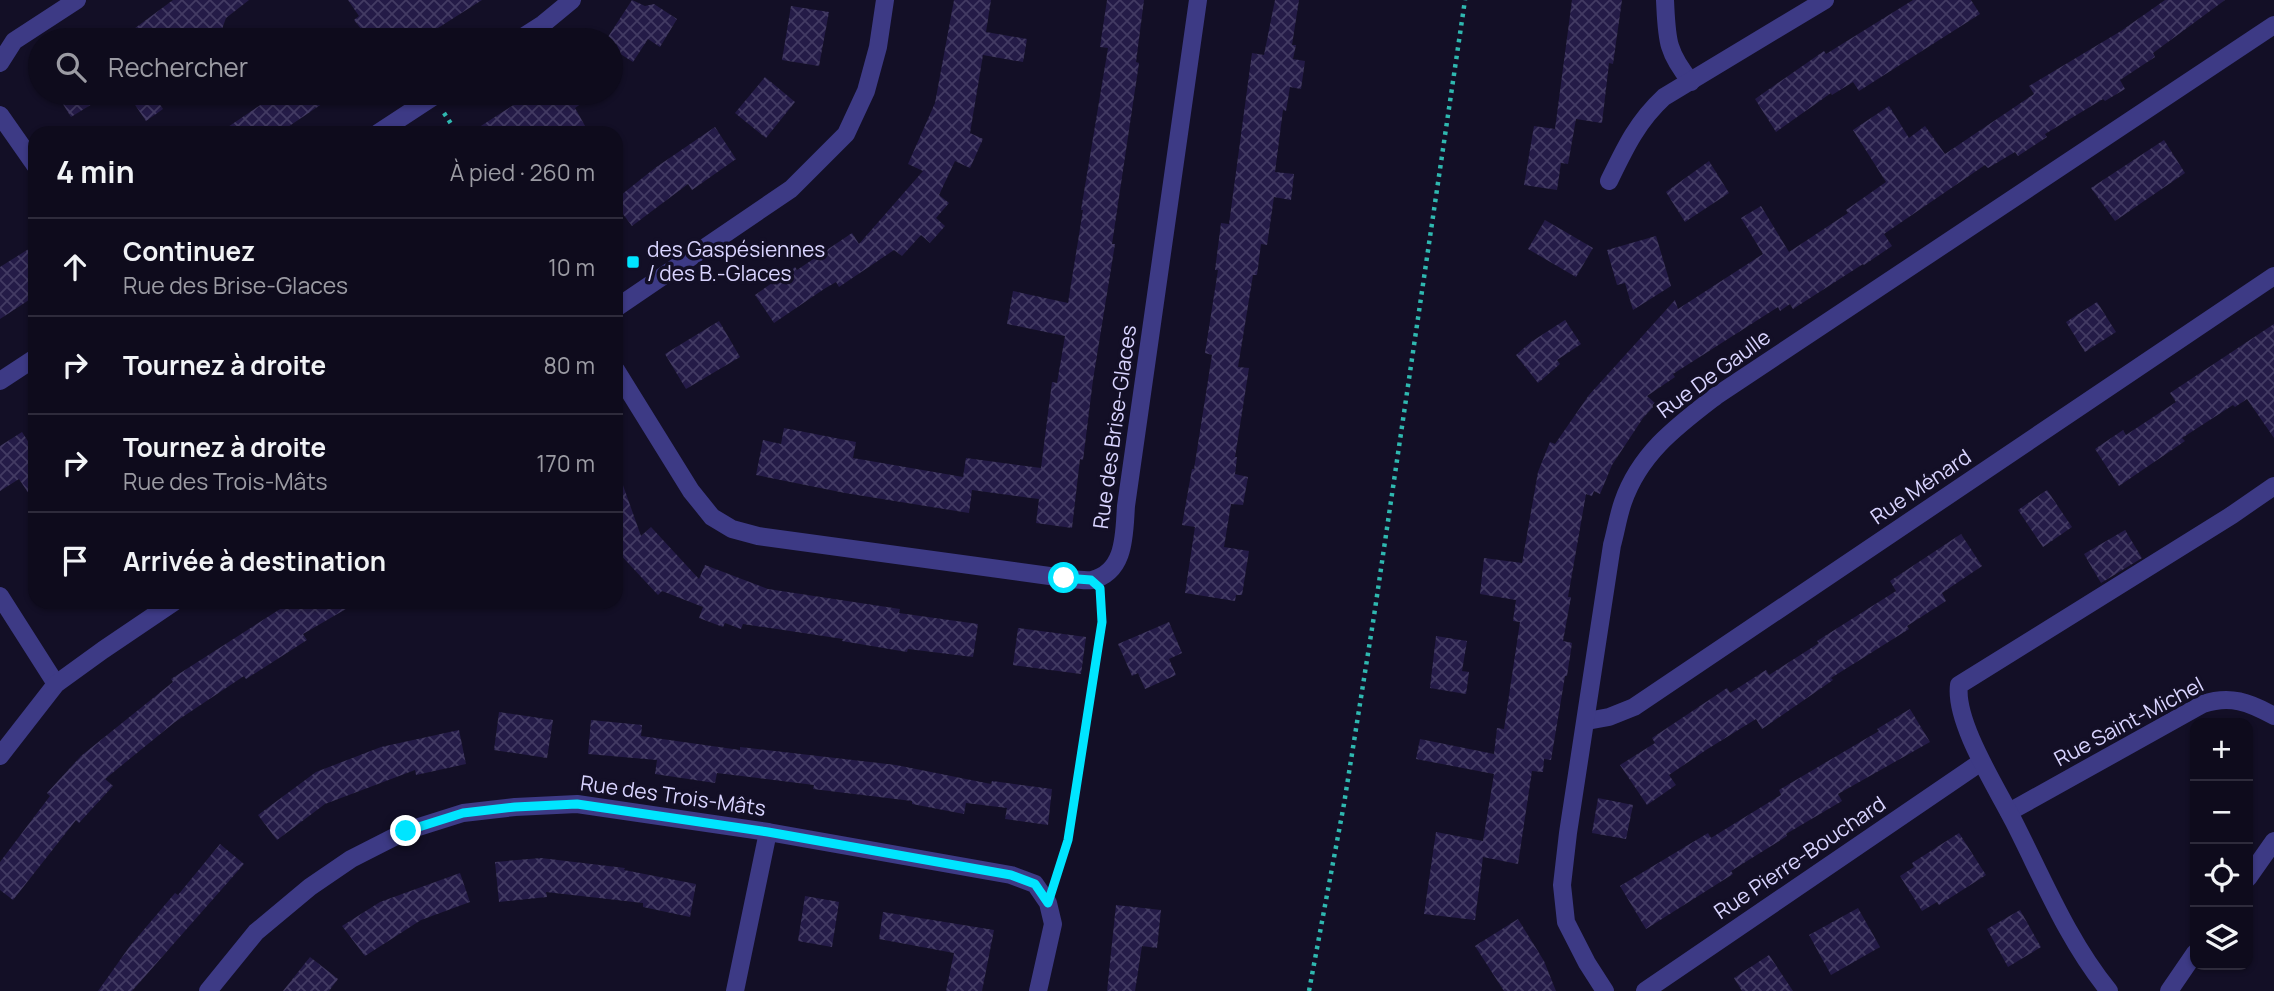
<!DOCTYPE html>
<html lang="fr">
<head>
<meta charset="utf-8">
<style>
  body { margin:0; font-family:Manrope,sans-serif; background:#171425; color:#f1f3f6 }
  .controls { position:absolute; right:21px; bottom:21px; display:grid; overflow:hidden; border-radius:14px; box-shadow:0 2px 5px #0004 }
  .controls button { width:63px; height:63px; display:grid; place-items:center; padding:0; border:0; border-bottom:2px solid #2e2b3b; background:#0e0b1c; color:#f1f3f6; font:35px sans-serif }
  .stop { position:absolute; width:21px; height:21px; margin:-16px; border:5px solid #00e5ff; border-radius:50%; background:#fff }
  .stop.end { background:#00e5ff; border-color:#fff; box-shadow:0 2px 7px #0008 }
  .list { margin:0; padding:0; list-style:none }
  h2 { display:flex; justify-content:space-between; align-items:center; height:91px; margin:0; padding:0 28px; font-size:30px }
  h2 small { font-size:23px; font-weight:400; color:#9b9ba3 }
  .list li { display:grid; grid-template-columns:46px 1fr auto; gap:21px; align-items:center; box-sizing:border-box; height:98px; padding:0 28px; border-top:2px solid #2e2b3b }
  .list b { display:block; font-size:26px; white-space:nowrap }
  .list p { margin:0; font-size:23px; white-space:nowrap; color:#9b9ba3 }
  .list em { font-size:23px; font-style:normal; color:#9b9ba3 }
  .icon { flex:none; width:38px; height:38px; fill:none; stroke:currentColor; stroke-width:2; stroke-linecap:round; stroke-linejoin:round }
  .map { position:relative; flex:none; width:2274px; height:991px; overflow:hidden }
  .search { position:absolute; background:#0e0b1c; box-shadow:0 2px 5px #0004; left:28px; top:28px; width:595px; height:77px; display:flex; align-items:center; gap:18px; box-sizing:border-box; padding:0 24px; border-radius:38px; color:#9b9ba3; font-size:26px }
  .panel { position:absolute; background:#0e0b1c; box-shadow:0 2px 5px #0004; left:28px; top:126px; width:595px; height:483px; border-radius:21px }
  .map>svg:first-child { display:block }
  .building { fill:url(#building-cross-hatch) }
  .lines { fill:none; stroke-linecap:round; stroke-linejoin:round }
  .path { stroke:#2fb8b0; stroke-width:4.5; stroke-dasharray:3.5 5; stroke-linecap:butt }
  .minor { stroke:#3d3a85; stroke-width:18 }
  .tertiary { stroke:#3d3a85; stroke-width:18 }
  .route { stroke:#00e5ff; stroke-width:9 }
  .poi-dot { fill:#00e5ff; stroke:#130f26; stroke-width:2.5 }
  .labels { text-anchor:middle; stroke-width:7; stroke-linejoin:round; paint-order:stroke }
  .poi-label { font-size:21px; fill:#d9d4ff; stroke:#130f26; text-anchor:start }
  .street-label { font-size:21px; fill:#d9d4ff; stroke:#130f26 }
</style>
</head>
<body>
<div class="map">
<svg width="2274" height="991" viewBox="0 0 2274 991">
  <defs>
    <pattern id="building-cross-hatch" width="8" height="8" patternUnits="userSpaceOnUse" patternTransform="scale(1.75)"><rect width="8" height="8" fill="#241b47"/><path d="M0 0l8 8M0 8l8-8" fill="none" stroke="#433b63"/></pattern>
  </defs>
  <rect width="100%" height="100%" fill="#130f26"/>
  <!-- building -->
  <g class="building">
    <path d="M173,0h76l-23,18 -5,14 -12,8 -43,-6 5,6h-52z"/>
    <path d="M348,0h134l-63,40h-49l-16,-20 5,-4z"/>
    <path d="M632,0l13,6 9,-2 23,15 -17,28 -12,-8 -15,23 -22,-14v-8h-5z"/>
    <path d="M954,0h37l-5,32 41,7 -4,23 -40,-7 -13,78 13,6 -13,29 -15,-7 -16,34 10,8 -13,15 9,8 -15,17 -9,-8 -19,21 -8,-6 -55,37 -3,-5 -12,7 -50,34 -19,-28 40,-28 2,3 55,-37 7,11 64,-73 -15,-7 27,-61z"/>
    <path d="M1107,0h37l-8,62 3,1 -27,181h3l-22,136 -10,80 -3,-1 -8,69 -36,-5 3,-24 -67,-9 -3,23 -124,-20 -89,-18 7,-35 18,4 3,-16 72,14 -3,16 110,19 3,-19 75,10 11,-86 5,1 8,-47 -58,-12 6,-33 55,12 15,-93h-2l27,-162 -8,-1z"/>
    <path d="M1275,0h24l-7,45h4l-3,14 12,2 -4,28 -11,-2 -4,24 -3,-1 -8,62 19,2 -3,26 -17,-3 -7,48 -6,-1 -4,31h-4l-15,92 11,1 -14,89h2l-2,17 13,3 -5,28 -12,-1 -7,43 25,4 -7,44h-6l-1,6 -50,-8 10,-66 -13,-2 10,-56h2l18,-114 -7,-2 13,-83h-3l6,-47 8,1 23,-171 12,2z"/>
    <path d="M1572,0h50l-9,64 -4,-1 -7,60 -26,-4 -8,45 -7,-1 -4,27 -33,-5 10,-59 21,3z"/>
    <path d="M1913,0h58l9,14 -121,77 -6,-9 -21,13 -1,-2 -55,39 -21,-33 69,-48 2,3z"/>
    <path d="M2165,0h60l-72,53 2,4 -35,23 5,9 -20,12 -2,-2 -58,35 2,3 -29,19 -3,-4 -27,16 -3,-3 -101,69 8,12 -28,19 -1,-1 -70,45 -3,-5 -10,7 -2,-4 -105,67 2,3 -28,19 9,8 -13,14 -31,47 -12,29 -6,-3 -2,5 -6,-2 -18,103h3l-8,44 9,2 -5,33h-2l-14,84 -7,-1 -1,13 -11,-1 -14,93 -35,-7 -8,63 -51,-6 12,-82 47,9 11,-67 -78,-15 4,-20 74,15 3,-26 7,1 16,-107 -7,-1 3,-21 -36,-6 4,-36 38,5 16,-91 12,-30 5,2 34,-49 86,-95 3,9 85,-55 -22,-36 20,-12 28,46 59,-39 -2,-3 40,-28 -33,-52 36,-24 20,32 16,-12 20,28 89,-60 -5,-8 92,-55z"/>
    <path d="M791,6l38,6 -10,54 -37,-6z"/>
    <path d="M765,77l30,25 -29,36 -31,-25z"/>
    <path d="M56,93h54l-39,24z"/>
    <path d="M127,93h25l11,16 -17,12z"/>
    <path d="M278,93h60l-59,40h-60z"/>
    <path d="M532,93h64l-21,15 14,25h-119z"/>
    <path d="M715,127l21,32 -44,31 -4,-6 -56,42 -16,-21v-6l39,-31z"/>
    <path d="M2164,140l21,33 -70,48 -24,-33z"/>
    <path d="M1709,161l20,32 -44,29 -19,-30z"/>
    <path d="M1545,220l48,28 -17,29 -48,-28z"/>
    <path d="M1656,236l15,50 -38,24 -8,-27 -8,2 -10,-35z"/>
    <path d="M35,245v51l-35,23v-52z"/>
    <path d="M2097,302l19,30 -31,20 -19,-30z"/>
    <path d="M1565,320l16,24 -24,16 3,4 -22,19 -22,-28 15,-13z"/>
    <path d="M719,321l21,36 -54,32 -21,-35z"/>
    <path d="M2274,324v114l-27,-39 -12,8 -2,-2 -51,33 3,3 -66,45 -24,-37 28,-19 3,5 50,-33 -6,-9z"/>
    <path d="M22,432l13,20v51l-16,-24 -19,12v-45z"/>
    <path d="M616,474h3l22,62 10,-9 48,52 6,-14 63,24 132,20 -1,4 79,11 -5,33 -65,-8 -1,3 -65,-11 1,-2 -100,-15 -2,5 -16,-6 -2,4 -24,-9 4,-11 -41,-16 -4,4 -42,-45z"/>
    <path d="M2047,490l25,37 -29,20 -25,-37z"/>
    <path d="M2125,530l17,28 -41,25 -17,-29z"/>
    <path d="M1961,534l21,32 -40,27 4,8 -39,25 2,3 -78,49 2,2 -71,49 -6,-10 -50,31 -37,25 7,10 -29,20 -27,-40 35,-22 -3,-5 75,-50 3,5 36,-23 3,5 50,-32 -2,-2 79,-50 -6,-10z"/>
    <path d="M291,602h67l-55,32 4,6 -61,39 -2,-3 -69,46 -70,57 8,7 -34,37 -3,-3 -63,80 -13,-10v-28l50,-66 -3,-3 34,-37 92,-74 -2,-3z"/>
    <path d="M1169,622l13,31 -13,6 7,16 -31,14 -7,-16 -6,3 -14,-32z"/>
    <path d="M1018,628l68,9 -5,37 -68,-9z"/>
    <path d="M1436,636l31,5 -5,30 7,1 -3,22 -36,-6z"/>
    <path d="M1910,709l20,33 -92,52 4,7 -56,33 1,2 -56,35 2,3 -87,55 -26,-43 88,-53 3,5 70,-43 -2,-5 100,-59 -2,-2z"/>
    <path d="M499,712l54,8 -6,38 -53,-8z"/>
    <path d="M591,720l51,5 -1,11 99,14v-3l156,18 95,19 1,-3 60,8 -4,36 -43,-6 2,-11 -41,-5 -2,11 -52,-10v-3l-99,-12 1,-4 -97,-12 -2,10 -60,-9 2,-14 -69,-6z"/>
    <path d="M459,730l7,34 -50,11 -1,-5 -90,34 -48,36 -19,-25 58,-43 65,-25z"/>
    <path d="M1598,798l35,7 -7,34 -34,-6z"/>
    <path d="M1959,833l27,42 -47,30 -2,-3 -15,9 -22,-35 14,-9 -2,-4z"/>
    <path d="M220,844l24,20 -112,127h-34l32,-45 45,-53 3,2z"/>
    <path d="M541,858l84,10 -1,2 72,14 -6,33 -47,-10v-4l-97,-11 1,5 -48,5 -4,-40z"/>
    <path d="M460,873l10,29 -49,18 -56,36 -23,-30 38,-24z"/>
    <path d="M805,896l34,6 -7,45 -34,-6z"/>
    <path d="M1116,905l45,5 -4,38 -15,-2 -7,45h-28z"/>
    <path d="M1858,908l22,39 -49,28 -22,-40z"/>
    <path d="M2020,910l21,37 -33,20 -21,-38z"/>
    <path d="M883,912l111,18 -12,61h-36l8,-38 -75,-14z"/>
    <path d="M1518,919l26,42 12,30h-52l-29,-45z"/>
    <path d="M1769,955l24,36h-51l-8,-13z"/>
    <path d="M310,957l28,22 -9,12h-46z"/>
  </g>
  <g class="lines">
    <!-- path -->
    <g class="path">
      <path d="M444,113l13,20"/>
      <path d="M1056,879l12,-39 34,-218 -2,-24"/>
      <path d="M1309,991l35,-187 30,-188 91,-616"/>
    </g>
    <!-- minor -->
    <g class="minor">
      <path d="M1665,0c2,39 1,51 26,82"/>
      <path d="M518,40l25,-16 29,-24"/>
      <path d="M0,63l14,-22 63,-41"/>
      <path d="M0,115l35,50"/>
      <path d="M378,133l61,-40"/>
      <path d="M1609,181c16,-33 28,-59 55,-84l161,-97"/>
      <path d="M616,308l175,-119 55,-55 20,-43 12,-44 7,-47"/>
      <path d="M616,370l75,121 21,26 20,12 26,7 306,42c8,1 20,3 28,2 34,-8 32,-47 34,-74l72,-506"/>
      <path d="M0,381l35,-23"/>
      <path d="M0,596l56,88"/>
      <path d="M1587,721l22,-4 25,-10 640,-431"/>
      <path d="M0,756l56,-72 47,-34 71,-48"/>
      <path d="M2009,812l194,-108c27,-9 46,-2 71,12"/>
      <path d="M208,991l48,-59 54,-45 41,-28 55,-28 57,-18 52,-6 62,-3 191,28 243,43 24,9 13,19 5,21 -15,67"/>
      <path d="M735,991l33,-159"/>
      <path d="M1605,991l-18,-28 -21,-41 -4,-37 6,-52 44,-288c4,-14 6,-29 11,-43 17,-49 54,-76 93,-106l558,-371"/>
      <path d="M1645,991l336,-229"/>
      <path d="M2109,991c-41,-50 -66,-112 -95,-169 -17,-34 -60,-100 -55,-137l273,-170 42,-29"/>
    </g>
    <!-- tertiary -->
    <g class="tertiary">
      <path d="M2248,878l26,-37"/>
      <path d="M2169,991l26,-38"/>
    </g>
  </g>
  <g class="lines">
    <!-- route -->
    <path class="route" d="M406,831l57,-18 52,-6 62,-3 191,28 243,43 24,9 13,19 20,-63 34,-218 -2,-34 -9,-8 -27,-2"/>
  </g>
  <!-- markers -->
  <rect class="poi-dot" x="626" y="255" width="14" height="14" rx="3.5"/>
  <g class="labels">
    <!-- poi labels -->
    <g class="poi-label">
      <text x="647" y="257">des Gaspésiennes<tspan x="647" dy="24">/ des B.-Glaces</tspan></text>
    </g>
    <!-- street labels -->
    <g class="street-label">
      <text transform="translate(1714 374) rotate(-36)" y="7">Rue De Gaulle</text>
      <text transform="translate(1115 427) rotate(-82)" y="7">Rue des Brise-Glaces</text>
      <text transform="translate(1921 487) rotate(-34)" y="7">Rue Ménard</text>
      <text transform="translate(2129 722) rotate(-28)" y="7">Rue Saint-Michel</text>
      <text transform="translate(673 796) rotate(8)" y="7">Rue des Trois-Mâts</text>
      <text transform="translate(1800 858) rotate(-34)" y="7">Rue Pierre-Bouchard</text>
    </g>
  </g>
</svg>
<div class="controls">
<button>+</button>
<button>−</button>
<button><svg class="icon" aria-label="locate" viewBox="0 0 24 24"><circle cx="12" cy="12" r="6"/><path d="M12 2v4M12 18v4M2 12h4M18 12h4"/></svg></button>
<button><svg class="icon" aria-label="layers" viewBox="0 0 24 24"><path d="M12 4l9 5-9 5-9-5zM3 14l9 5 9-5"/></svg></button>
</div>
<div class="stop" style="left:1064px;top:578px"></div>
<div class="stop end" style="left:406px;top:831px"></div>
<div class="search"><svg class="icon" aria-label="search" viewBox="0 0 24 24"><circle cx="10" cy="10" r="6"/><path d="M15 15l6 6"/></svg>Rechercher</div>
<section class="panel">
<h2>4 min<small>À pied · 260 m</small></h2>
<ul class="list">
<li><svg class="icon" aria-label="ahead" viewBox="0 0 24 24"><path d="M12 20V5M6 11l6-6 6 6"/></svg><div><b>Continuez</b><p>Rue des Brise-Glaces</p></div><em>10 m</em></li>
<li><svg class="icon" aria-label="right" viewBox="0 0 24 24"><path d="M7 20v-9h11M14 6l5 5-5 5"/></svg><div><b>Tournez à droite</b></div><em>80 m</em></li>
<li><svg class="icon" aria-label="right" viewBox="0 0 24 24"><path d="M7 20v-9h11M14 6l5 5-5 5"/></svg><div><b>Tournez à droite</b><p>Rue des Trois-Mâts</p></div><em>170 m</em></li>
<li><svg class="icon" aria-label="arrive" viewBox="0 0 24 24"><path d="M6 21V4h12l-3 4 3 4H6"/></svg><div><b>Arrivée à destination</b></div></li>
</ul>
</section>
</div>
</body>
</html>
